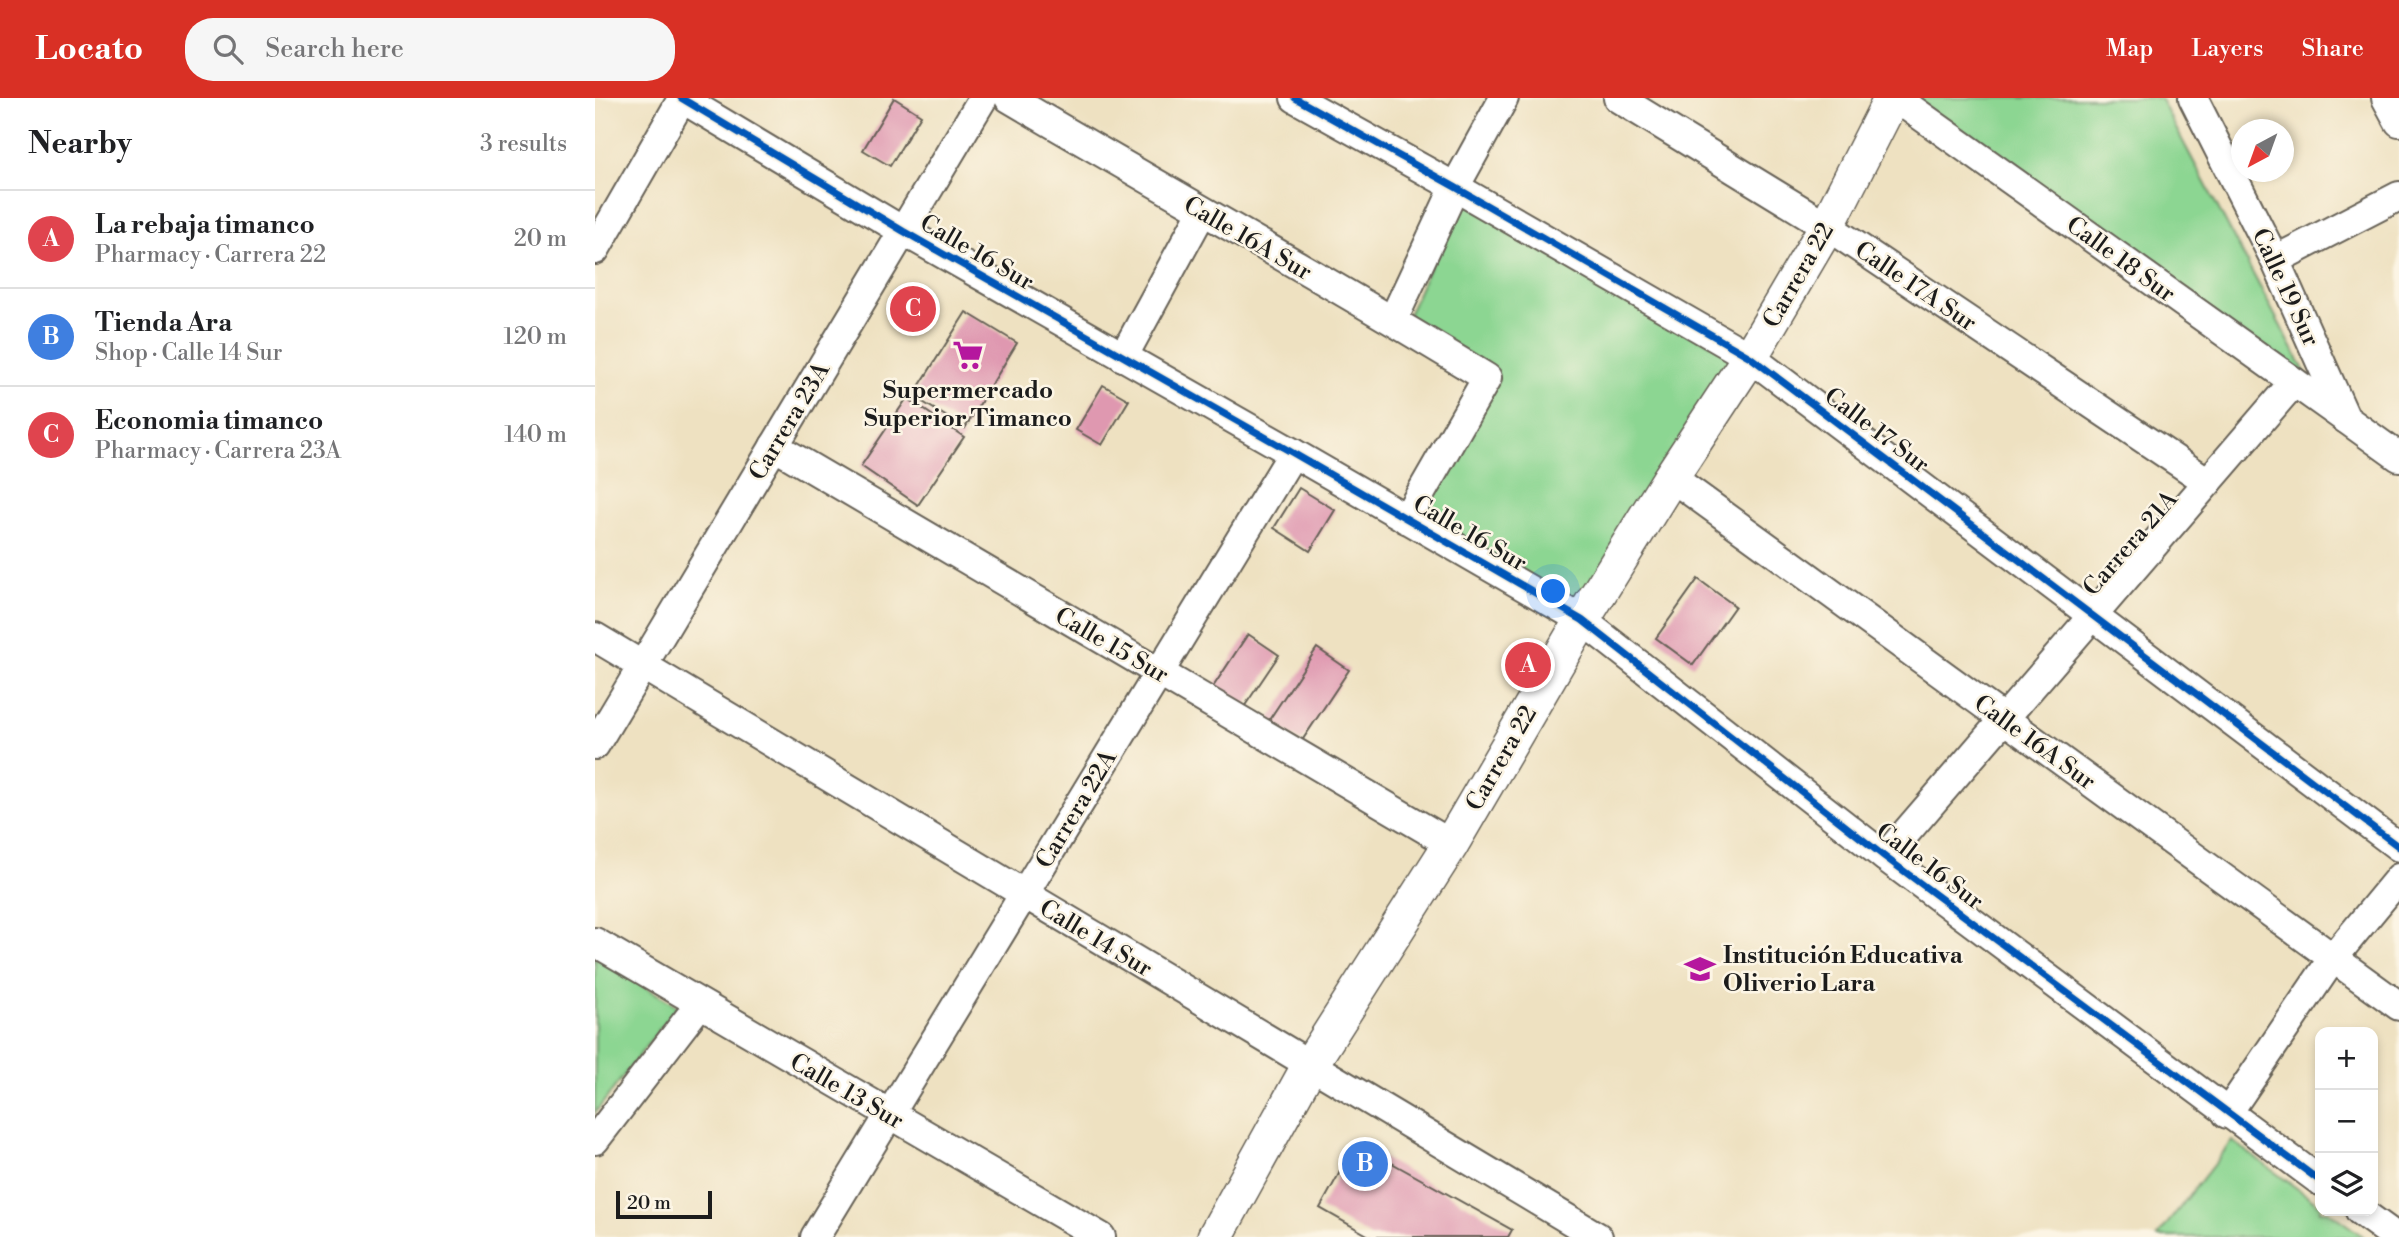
<!DOCTYPE html>
<html lang="en">
<head>
<meta charset="utf-8">
<style>
  body { margin:0; font-family:"Libre Bodoni",serif; background:#f6f6f6; color:#202124 }
  .controls { position:absolute; right:21px; bottom:21px; display:grid; overflow:hidden; border-radius:14px; box-shadow:0 4px 10px #0003 }
  .controls button { width:63px; height:63px; display:grid; place-items:center; padding:0; border:0; border-bottom:2px solid #e0e0e0; background:#fff; color:#202124; font:35px sans-serif }
  .compass { position:absolute; left:1636px; top:21px; width:63px; height:63px; border-radius:50%; background:#fff; box-shadow:0 4px 10px #0003; rotate:221deg }
  .scale { position:absolute; left:21px; bottom:18px; width:96px; box-sizing:border-box; padding-left:7px; border:4px solid #1c1c1c; border-top:0; font-size:19px; line-height:24px; white-space:nowrap; color:#1c1c1c; -webkit-text-stroke:5px #fcf5e5; paint-order:stroke }
  .you { position:absolute; left:959px; top:494px; width:24px; height:24px; margin:-18px; border:5px solid #fff; border-radius:50%; background:#1a73e8; box-shadow:0 0 0 10px #1a73e833 }
  .badge { display:grid; place-items:center; width:46px; height:46px; border-radius:50%; background:#d93025; color:#fff; font-size:23px; font-weight:700 }
  .pin { position:absolute; translate:-50% -50%; border:4px solid #fff; box-shadow:0 2px 7px #0006 }
  .list { margin:0; padding:0; list-style:none }
  h2 { display:flex; justify-content:space-between; align-items:center; height:91px; margin:0; padding:0 28px; font-size:30px }
  h2 small { font-size:23px; font-weight:400; color:#757577 }
  .list li { display:grid; grid-template-columns:46px 1fr auto; gap:21px; align-items:center; box-sizing:border-box; height:98px; padding:0 28px; border-top:2px solid #e0e0e0 }
  .list b { display:block; font-size:26px; white-space:nowrap }
  .list p { margin:0; font-size:23px; white-space:nowrap; color:#757577 }
  .list em { font-size:23px; font-style:normal; color:#757577 }
  .icon { flex:none; width:38px; height:38px; fill:none; stroke:currentColor; stroke-width:2; stroke-linecap:round; stroke-linejoin:round }
  .map { position:relative; flex:none; width:1804px; height:1139px; overflow:hidden }
  header { display:flex; align-items:center; gap:42px; box-sizing:border-box; height:98px; padding:0 35px; background:#d93025; color:#fff }
  header strong { font-size:33px }
  nav { display:flex; gap:38px; margin-inline-start:auto; font-size:24px }
  .search { width:490px; height:63px; background:#f6f6f6; display:flex; align-items:center; gap:18px; box-sizing:border-box; padding:0 24px; border-radius:28px; color:#757577; font-size:26px }
  main { display:flex }
  aside { flex:1; background:#fff }
  .map>svg:first-child { display:block }
  .green { fill:#8cd692; stroke:#547957; stroke-width:2 }
  .building { fill:#df98b0 }
  .lines { fill:none; stroke-linecap:round; stroke-linejoin:round }
  .minor-casing { stroke:#666156; stroke-width:32 }
  .tertiary-casing { stroke:#666156; stroke-width:38 }
  .minor { stroke:#fff; stroke-width:28 }
  .tertiary { stroke:#fff; stroke-width:35 }
  .cycleway-casing { stroke:#fcf5e5; stroke-width:11 }
  .cycleway { stroke:#0057b8; stroke-width:7 }
  .labels { text-anchor:middle; stroke-width:5; stroke-linejoin:round; paint-order:stroke }
  .street-label { font-size:24px; fill:#1c1c1c; stroke:#fcf5e5 }
  .poi-label { font-size:24px; font-weight:bold; fill:#1c1c1c; stroke:#fcf5e5 }
</style>
</head>
<body>
<header>
<strong>Locato</strong>
<div class="search"><svg class="icon" aria-label="search" viewBox="0 0 24 24"><circle cx="10" cy="10" r="6"/><path d="M15 15l6 6"/></svg>Search here</div>
<nav><a>Map</a><a>Layers</a><a>Share</a></nav>
</header>
<main>
<aside>
<h2>Nearby<small>3 results</small></h2>
<ul class="list">
<li><span class="badge" style="background:#e0444e">A</span><div><b>La rebaja timanco</b><p>Pharmacy · Carrera 22</p></div><em>20 m</em></li>
<li><span class="badge" style="background:#3f7fe0">B</span><div><b>Tienda Ara</b><p>Shop · Calle 14 Sur</p></div><em>120 m</em></li>
<li><span class="badge" style="background:#e0444e">C</span><div><b>Economia timanco</b><p>Pharmacy · Carrera 23A</p></div><em>140 m</em></li>
</ul>
</aside>
<div class="map">
<svg width="1804" height="1139" viewBox="0 0 1804 1139">
  <rect width="100%" height="100%" fill="#fcf5e5"/>
  <filter id="ink" filterUnits="userSpaceOnUse"><feTurbulence type="fractalNoise" baseFrequency=".0143" numOctaves="2"/><feDisplacementMap in="SourceGraphic" scale="14" xChannelSelector="R" yChannelSelector="G"/><feConvolveMatrix kernelMatrix="1 2 1 2 8 2 1 2 1" color-interpolation-filters="sRGB"/></filter>
  <filter id="wash" filterUnits="userSpaceOnUse"><feTurbulence type="fractalNoise" baseFrequency=".00686" numOctaves="4" result="noise"/><feDisplacementMap in="SourceGraphic" scale="28" xChannelSelector="R" yChannelSelector="G"/><feGaussianBlur stdDeviation="1.57" result="paint"/><feColorMatrix in="noise" values="0 0 0 0 0 0 0 0 0 0 0 0 0 0 0 0 0 1.4 0 .05"/><feComposite in="paint" operator="in"/></filter>
  <g filter="url(#wash)">
    <rect width="100%" height="100%" fill="#eee1c1"/>
    <!-- green -->
    <g class="green">
      <path d="M1309,0h256l156,295z"/>
      <path d="M865,101l279,161 -159,250 -167,-97 85,-134 -91,-62z"/>
      <path d="M0,859l82,49 -82,107z"/>
      <path d="M1637,1043l88,64v6h8l36,26h-207z"/>
    </g>
    <g id="blocks">
      <!-- building -->
      <g class="building">
        <path d="M299,0l27,17 -31,51 -27,-16z"/>
        <path d="M371,214l51,31 -52,85 -52,-32z"/>
        <path d="M508,287l26,15 -27,45 -26,-15z"/>
        <path d="M312,300l57,39 -46,68 -57,-39z"/>
        <path d="M704,390l36,22 -25,41 -36,-23z"/>
        <path d="M1103,481l37,27 -42,59 -37,-27z"/>
        <path d="M653,536l31,21 -37,55 -31,-20z"/>
        <path d="M722,550l32,22 -48,72 -32,-22z"/>
        <path d="M761,1045l156,87 -4,7h-137l-51,-29z"/>
      </g>
    </g>
  </g>
  <g filter="url(#ink)">
    <use href="#blocks" fill-opacity="0" stroke="#666156" stroke-width="2"/>
    <g class="lines">
      <!-- minor casing -->
      <g class="minor-casing">
        <g id="minor">
          <path d="M86,0l222,133 390,222 289,167 303,237 435,324"/>
          <path d="M414,0c159,94 321,183 478,280l-81,141"/>
          <path d="M700,0l160,89 295,170 649,490"/>
          <path d="M1023,0l209,128 381,256"/>
          <path d="M1301,0l450,321"/>
          <path d="M1598,0l82,162 71,159 53,38"/>
          <path d="M1791,0l13,24"/>
          <path d="M0,152l87,-151"/>
          <path d="M1680,162l124,-64"/>
          <path d="M798,222l62,-133 49,-89"/>
          <path d="M528,259l79,-145"/>
          <path d="M179,348l677,398"/>
          <path d="M1076,379l728,529"/>
          <path d="M0,539l1003,600"/>
          <path d="M0,647l388,-647"/>
          <path d="M1290,759l409,-475"/>
          <path d="M0,844l506,295"/>
          <path d="M1632,1016l106,-156 66,-80"/>
          <path d="M0,1042l104,-135"/>
          <path d="M1765,1113l36,26"/>
          <path d="M220,1139l478,-784"/>
        </g>
      </g>
      <!-- tertiary casing -->
      <g class="tertiary-casing">
        <path id="tertiary" d="M620,1139l95,-172 141,-221 131,-224 89,-143 79,-120 77,-131 65,-128"/>
      </g>
      <!-- minor -->
      <use href="#minor" class="minor"/>
      <!-- tertiary -->
      <use href="#tertiary" class="tertiary"/>
      <!-- cycleway casing -->
      <g class="cycleway-casing">
        <g id="cycleway">
          <path d="M86,0l222,133 390,222 289,167 303,237 435,324"/>
          <path d="M700,0l160,89 295,170 649,490"/>
        </g>
      </g>
      <!-- cycleway -->
      <use href="#cycleway" class="cycleway"/>
    </g>
  </g>
  <!-- icons -->
  <defs>
    <g id="supermarket-bare" transform="scale(2.415)"><path d="M-6-5.5h2.5l.6 2H6L4.5 2H-2.5L-4.4-4H-6ZM-1.5 3.2a1.3 1.3 0 1 0 .1 0ZM3 3.2a1.3 1.3 0 1 0 .1 0Z" fill="#b5179e" stroke="#fcf5e5" stroke-width="2.5" paint-order="stroke"/></g>
    <g id="university-bare" transform="scale(2.415)"><path d="M0-5L7-2L0 1L-7-2ZM-4 1L0 2.5L4 1V4Q0 6-4 4Z" fill="#b5179e" stroke="#fcf5e5" stroke-width="2.5" paint-order="stroke"/></g>
  </defs>
  <g fill-rule="evenodd">
    <use href="#supermarket-bare" x="373" y="257"/>
    <use href="#university-bare" x="1105" y="871"/>
  </g>
  <g class="labels">
    <!-- street labels -->
    <g class="street-label">
      <text transform="translate(653 140) rotate(30)" y="8">Calle 16A Sur</text>
      <text transform="translate(382 154) rotate(30)" y="8">Calle 16 Sur</text>
      <text transform="translate(1526 161) rotate(36)" y="8">Calle 18 Sur</text>
      <text transform="translate(1203 177) rotate(-60)" y="8">Carrera 22</text>
      <text transform="translate(1321 188) rotate(34)" y="8">Calle 17A Sur</text>
      <text transform="translate(1691 189) rotate(65)" y="8">Calle 19 Sur</text>
      <text transform="translate(194 323) rotate(-59)" y="8">Carrera 23A</text>
      <text transform="translate(1282 332) rotate(37)" y="8">Calle 17 Sur</text>
      <text transform="translate(875 435) rotate(30)" y="8">Calle 16 Sur</text>
      <text transform="translate(1535 445) rotate(-49)" y="8">Carrera 21A</text>
      <text transform="translate(517 547) rotate(30)" y="8">Calle 15 Sur</text>
      <text transform="translate(1440 644) rotate(36)" y="8">Calle 16A Sur</text>
      <text transform="translate(906 660) rotate(-60)" y="8">Carrera 22</text>
      <text transform="translate(481 711) rotate(-59)" y="8">Carrera 22A</text>
      <text transform="translate(1335 768) rotate(37)" y="8">Calle 16 Sur</text>
      <text transform="translate(501 840) rotate(31)" y="8">Calle 14 Sur</text>
      <text transform="translate(252 993) rotate(30)" y="8">Calle 13 Sur</text>
    </g>
    <!-- poi labels -->
    <g class="poi-label">
      <text x="373" y="300">Supermercado<tspan x="373" dy="28">Superior Timanco</tspan></text>
      <text x="1128" y="865" text-anchor="start">Institución Educativa<tspan x="1128" dy="28">Oliverio Lara</tspan></text>
    </g>
  </g>
</svg>
<div class="controls">
<button>+</button>
<button>−</button>
<button><svg class="icon" aria-label="layers" viewBox="0 0 24 24"><path d="M12 4l9 5-9 5-9-5zM3 14l9 5 9-5"/></svg></button>
</div>
<svg class="compass" viewBox="-18 -18 36 36"><path d="M0-13l5 13h-10z" fill="#e53935"/><path d="M0 13l5-13h-10z" fill="#757577"/></svg>
<div class="scale">20 m</div>
<div class="you"></div>
<div class="pin badge" style="left:933px;top:567px;background:#e0444e">A</div>
<div class="pin badge" style="left:770px;top:1066px;background:#3f7fe0">B</div>
<div class="pin badge" style="left:318px;top:211px;background:#e0444e">C</div>
</div>
</main>
</body>
</html>
